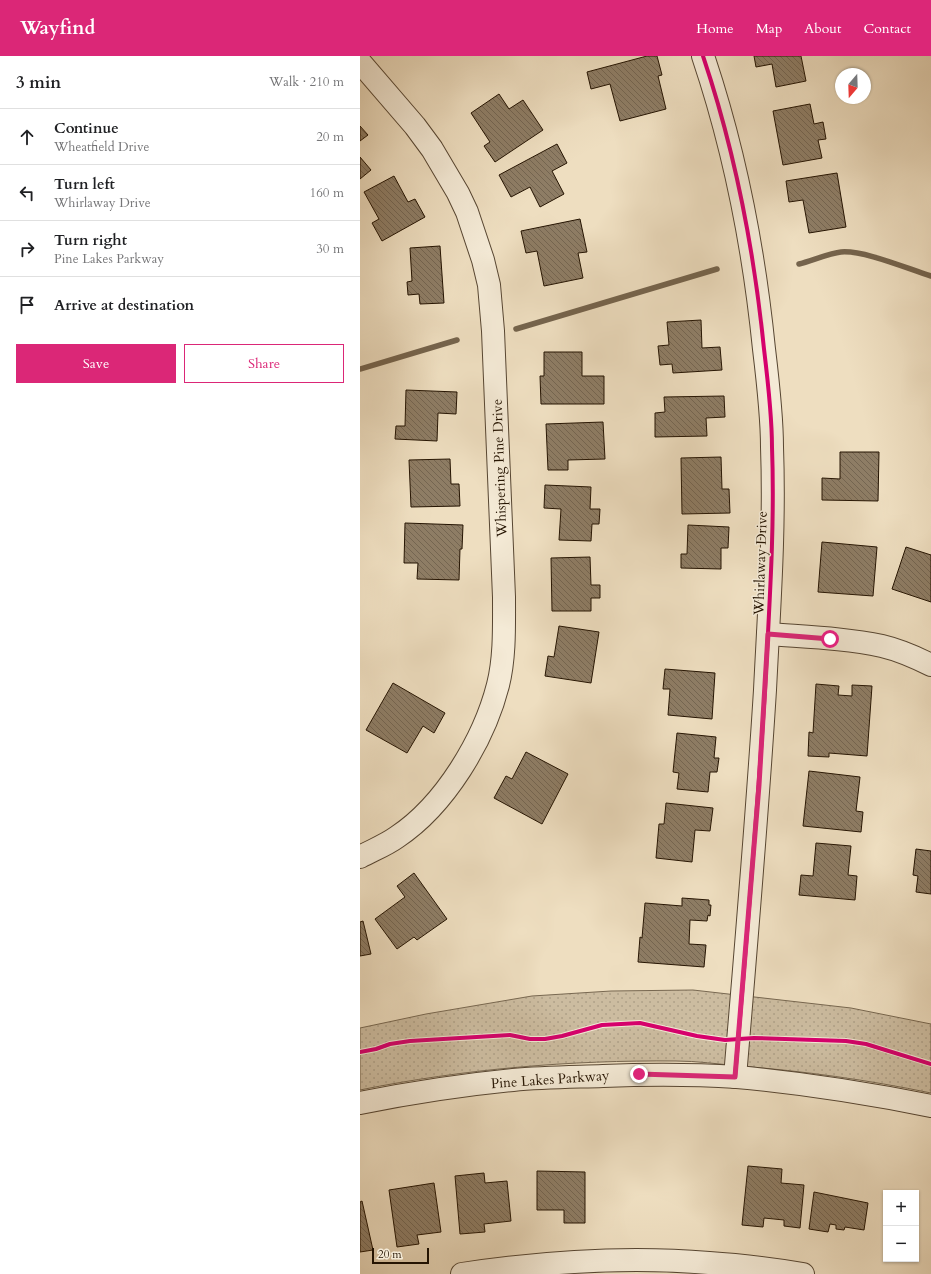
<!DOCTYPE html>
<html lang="en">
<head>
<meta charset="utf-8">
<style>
  body { margin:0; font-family:Cardo,serif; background:#f6f6f6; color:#202124 }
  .controls { position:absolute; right:12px; bottom:12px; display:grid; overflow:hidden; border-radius:0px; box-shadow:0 1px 3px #0004 }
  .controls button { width:36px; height:36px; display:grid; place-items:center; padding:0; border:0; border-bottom:1px solid #e0e0e0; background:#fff; color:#202124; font:20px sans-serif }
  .compass { position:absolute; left:475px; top:12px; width:36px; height:36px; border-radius:50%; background:#fff; box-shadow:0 1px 3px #0004; rotate:199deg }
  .scale { position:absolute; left:12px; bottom:10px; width:57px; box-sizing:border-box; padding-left:4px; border:2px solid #251402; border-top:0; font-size:11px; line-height:14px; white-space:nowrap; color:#251402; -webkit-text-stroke:3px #f4ead6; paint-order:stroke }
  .stop { position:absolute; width:12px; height:12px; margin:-9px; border:3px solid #db2777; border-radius:50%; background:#fff }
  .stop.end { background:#db2777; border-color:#fff; box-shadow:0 1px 4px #0008 }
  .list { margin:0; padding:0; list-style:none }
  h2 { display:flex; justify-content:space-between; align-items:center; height:52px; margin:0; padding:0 16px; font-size:17px }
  h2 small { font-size:13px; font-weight:400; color:#757577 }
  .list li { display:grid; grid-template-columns:26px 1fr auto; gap:12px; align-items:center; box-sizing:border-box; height:56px; padding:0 16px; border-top:1px solid #e0e0e0 }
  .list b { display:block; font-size:15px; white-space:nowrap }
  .list p { margin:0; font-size:13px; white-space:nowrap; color:#757577 }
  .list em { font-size:13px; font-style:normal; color:#757577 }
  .actions { display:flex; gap:8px; padding:12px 16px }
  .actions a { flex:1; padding:9px 0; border:1px solid #db2777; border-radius:0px; text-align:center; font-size:14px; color:#db2777 }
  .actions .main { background:#db2777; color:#fff }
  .icon { flex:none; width:22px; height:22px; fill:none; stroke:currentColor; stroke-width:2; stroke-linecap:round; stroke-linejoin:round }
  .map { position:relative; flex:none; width:571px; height:1218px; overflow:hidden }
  header { display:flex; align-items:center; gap:24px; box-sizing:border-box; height:56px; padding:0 20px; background:#db2777; color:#fff }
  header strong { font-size:19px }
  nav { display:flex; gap:22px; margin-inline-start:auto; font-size:14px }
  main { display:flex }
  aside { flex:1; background:#fff }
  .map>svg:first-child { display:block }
  .grass { fill:url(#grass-dots); stroke:#786851 }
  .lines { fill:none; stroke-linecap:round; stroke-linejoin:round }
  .stream { stroke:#75644d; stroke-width:5.5 }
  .building { fill:url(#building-back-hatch); stroke:#251402 }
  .minor-casing { stroke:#574632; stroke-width:24 }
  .minor { stroke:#f4ead6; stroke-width:22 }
  .cycleway-casing { stroke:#f4ead6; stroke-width:6 }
  .cycleway { stroke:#d6006c; stroke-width:4 }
  .route { stroke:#db2777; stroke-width:5 }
  .labels { text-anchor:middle; stroke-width:3; stroke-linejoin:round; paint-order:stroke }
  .street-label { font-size:14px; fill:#251402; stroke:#f4ead6 }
</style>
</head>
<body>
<header>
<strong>Wayfind</strong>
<nav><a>Home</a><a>Map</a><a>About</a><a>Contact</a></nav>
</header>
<main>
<aside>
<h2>3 min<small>Walk · 210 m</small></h2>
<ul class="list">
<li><svg class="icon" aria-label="ahead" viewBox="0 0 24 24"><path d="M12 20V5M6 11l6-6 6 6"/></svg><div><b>Continue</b><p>Wheatfield Drive</p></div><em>20 m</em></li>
<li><svg class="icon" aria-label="left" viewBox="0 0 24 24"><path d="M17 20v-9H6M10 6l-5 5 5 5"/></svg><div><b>Turn left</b><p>Whirlaway Drive</p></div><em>160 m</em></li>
<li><svg class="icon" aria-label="right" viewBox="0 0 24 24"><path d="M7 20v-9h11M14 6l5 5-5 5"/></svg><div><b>Turn right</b><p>Pine Lakes Parkway</p></div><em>30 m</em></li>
<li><svg class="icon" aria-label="arrive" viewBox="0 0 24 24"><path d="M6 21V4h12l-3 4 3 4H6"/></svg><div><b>Arrive at destination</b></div></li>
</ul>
<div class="actions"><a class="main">Save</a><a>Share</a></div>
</aside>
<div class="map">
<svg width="571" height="1218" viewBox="0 0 571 1218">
  <defs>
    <pattern id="grass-dots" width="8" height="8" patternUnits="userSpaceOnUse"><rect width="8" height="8" fill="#ccbca0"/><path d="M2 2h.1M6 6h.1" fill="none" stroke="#afa188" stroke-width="1.8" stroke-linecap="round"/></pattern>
    <pattern id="building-back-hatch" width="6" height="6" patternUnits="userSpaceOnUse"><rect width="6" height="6" fill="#8e7d65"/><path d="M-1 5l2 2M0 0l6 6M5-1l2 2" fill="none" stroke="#746551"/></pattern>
  </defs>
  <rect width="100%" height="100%" fill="#eedec0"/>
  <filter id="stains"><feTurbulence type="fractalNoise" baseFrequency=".005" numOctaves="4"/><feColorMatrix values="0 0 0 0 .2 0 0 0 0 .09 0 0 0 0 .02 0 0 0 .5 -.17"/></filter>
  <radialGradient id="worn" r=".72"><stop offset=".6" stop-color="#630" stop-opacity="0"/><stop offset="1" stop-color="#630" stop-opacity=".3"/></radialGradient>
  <!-- grass -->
  <path class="grass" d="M333,934l158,18 80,16v69c-63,-13 -127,-22 -192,-27 -21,-2 -42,-5 -63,-5 -106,-1 -212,8 -316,29v-62l66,-14 106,-18 79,-5z"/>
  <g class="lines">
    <!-- stream -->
    <g class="stream">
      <path d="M439,208c12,-3 31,-11 42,-12 23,-2 67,17 90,24"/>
      <path d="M156,273l201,-60"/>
      <path d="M0,313l97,-29"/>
    </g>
  </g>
  <!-- building -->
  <g class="building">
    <path d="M287,0h10l5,19 -4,1 8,33 -46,12 -10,-37 -19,5 -4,-17z"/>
    <path d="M394,0h47l5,25 -30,6 -4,-23 -16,3z"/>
    <path d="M139,38l10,15 14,-9 20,30 -48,32 -11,-16 6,-4 -19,-29z"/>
    <path d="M450,48l4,20 9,-2 3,17 -8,1 4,18 -39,7 -10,-54z"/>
    <path d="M0,70l8,9 -8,6z"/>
    <path d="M197,88l10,19 -15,8 12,23 -24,13 -10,-20 -19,10 -12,-22z"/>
    <path d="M0,101l11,13 -11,9z"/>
    <path d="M477,117l9,54 -37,6 -6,-33 -14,2 -3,-21z"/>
    <path d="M34,120l14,26 7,-3 10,18 -43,24 -10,-18 7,-4 -15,-27z"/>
    <path d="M220,163l7,33 -9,1 5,25 -39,8 -7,-35 -11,2 -5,-22z"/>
    <path d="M80,190l4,57 -24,1 -1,-10 -11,1 -1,-13 5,-1 -2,-33z"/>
    <path d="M341,264l1,28 18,-1 2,23 -49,3 -1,-9 -12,1 -2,-19 11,-1 -2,-23z"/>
    <path d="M184,296h38v24h22v28h-63l-1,-28h4z"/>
    <path d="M46,334l51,2 -1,22 -18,-1 -1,28 -42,-2 1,-13h9z"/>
    <path d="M364,340l1,21 -19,1 1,18 -52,1v-24l10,-1 -1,-15z"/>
    <path d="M243,366l2,37 -37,1v10h-20l-2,-46z"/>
    <path d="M480,396h39l-1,49 -56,-1v-22l18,1z"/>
    <path d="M361,401l1,32h7l1,24 -48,1 -1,-56z"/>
    <path d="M90,403l1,25h8l1,22 -49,1 -2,-47z"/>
    <path d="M185,429l46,2 -1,22h10l-1,15h-7l-1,17 -32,-1 2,-31 -17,-1z"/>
    <path d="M45,467l58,2 -1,24h-2l-1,31 -42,-1 1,-16h-14z"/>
    <path d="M328,469l41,2 -1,21h-7v21l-40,-1v-14h6z"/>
    <path d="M462,486l55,5 -4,49 -55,-4z"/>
    <path d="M546,491l25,8v47l-39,-13z"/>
    <path d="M230,501l1,28h9v13h-9v13h-39l-1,-53z"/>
    <path d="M199,570l40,6 -8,51 -46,-7 3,-20 6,1z"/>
    <path d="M305,613l50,4 -3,46 -44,-4 2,-26h-7z"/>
    <path d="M33,627l52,30 -11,20 -11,-7 -16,27 -41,-23z"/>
    <path d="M456,628l23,2 -1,9 14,1v-11l20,1 -5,70 -38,-3v4l-21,-1 1,-24 4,1z"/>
    <path d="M317,677l39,4 -2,21h5l-2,14h-7l-2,20 -31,-3 2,-16 -6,-1z"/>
    <path d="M166,696l42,22 -26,50 -48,-26 12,-22 6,3z"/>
    <path d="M449,715l51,6 -4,34 7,1 -2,20 -58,-6z"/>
    <path d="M306,747l47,5 -3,23 -15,-1 -3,32 -36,-4 3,-34h5z"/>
    <path d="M456,787l35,3 -3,29 9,1 -2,24 -56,-5 2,-20 12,1z"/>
    <path d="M556,793l15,2v43l-15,-2 2,-16 -5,-1z"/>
    <path d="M54,817l33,46 -30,21 -3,-3 -17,12 -22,-30 30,-22 -8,-11z"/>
    <path d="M322,842l27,2v5h2l-1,11 -2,-1 -1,6 -17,-1 -1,24 17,1 -2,22 -66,-5 2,-25 2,1 3,-35 37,3z"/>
    <path d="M3,865l8,33 -11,2v-34z"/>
    <path d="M388,1110l34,3 -1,14 23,2 -4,43 -16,-2v-6l-20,-2 -1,9 -21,-2z"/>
    <path d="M177,1115l48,1v51h-21v-13h-27z"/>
    <path d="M124,1117l1,10 22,-2 4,40 -27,3 1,8 -25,2 -5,-58z"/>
    <path d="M74,1127l7,49 -24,3 2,9 -22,3 -8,-57z"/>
    <path d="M454,1136l54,11 -4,27 -19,-3 -1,3 -8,-1v-4l-6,-1 -2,8 -19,-3z"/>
    <path d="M2,1145l11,49 -13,2v-50z"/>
  </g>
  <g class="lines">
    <!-- minor casing -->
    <g class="minor-casing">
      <g id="minor">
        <path d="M343,0c32,95 51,194 61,293 4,33 8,66 8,98 3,82 -3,162 -7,243 -8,129 -19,258 -30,387"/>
        <path d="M0,6l55,64 17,23 26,44 9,19 16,48 6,25 4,46 11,266c0,29 1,60 -6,88 -14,55 -53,120 -101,152 -11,8 -24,13 -37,20"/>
        <path d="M408,578c38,3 77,4 114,12 17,4 33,11 49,19"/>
        <path d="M0,1047c50,-10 101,-18 153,-23 30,-3 60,-3 90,-4 45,-2 89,-2 134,1 65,6 130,16 194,29"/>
        <path d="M102,1218c80,-12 166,-18 247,-11 31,2 62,6 94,11"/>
      </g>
    </g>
    <!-- minor -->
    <use href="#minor" class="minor"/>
    <!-- cycleway casing -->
    <g class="cycleway-casing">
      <g id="cycleway">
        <path d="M343,0c32,95 51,194 61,293 4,33 8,66 8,98 3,82 -3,162 -7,243 -8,129 -19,258 -30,387"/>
        <path d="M0,996l16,-3 14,-5 20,-3 100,-6 20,4h15l17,-3 40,-11 38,-2 57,13 28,4 29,-2 92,3 20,3 65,20"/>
      </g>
    </g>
    <!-- cycleway -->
    <use href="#cycleway" class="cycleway"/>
  </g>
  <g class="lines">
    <!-- route -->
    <path class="route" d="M279,1018l96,3 24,-292 9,-151 62,5"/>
  </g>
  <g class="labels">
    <!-- street labels -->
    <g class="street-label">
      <text transform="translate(139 412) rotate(-92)" y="5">Whispering Pine Drive</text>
      <text transform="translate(400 507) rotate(-88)" y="5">Whirlaway Drive</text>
      <text transform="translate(190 1023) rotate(-4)" y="5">Pine Lakes Parkway</text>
    </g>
  </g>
  <rect width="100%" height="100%" filter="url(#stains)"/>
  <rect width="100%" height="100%" fill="url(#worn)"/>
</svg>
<div class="controls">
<button>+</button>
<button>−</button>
</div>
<svg class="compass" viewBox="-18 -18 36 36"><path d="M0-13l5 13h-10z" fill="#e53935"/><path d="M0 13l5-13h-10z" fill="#757577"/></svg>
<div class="scale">20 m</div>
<div class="stop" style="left:470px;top:583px"></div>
<div class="stop end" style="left:279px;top:1018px"></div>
</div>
</main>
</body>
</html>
